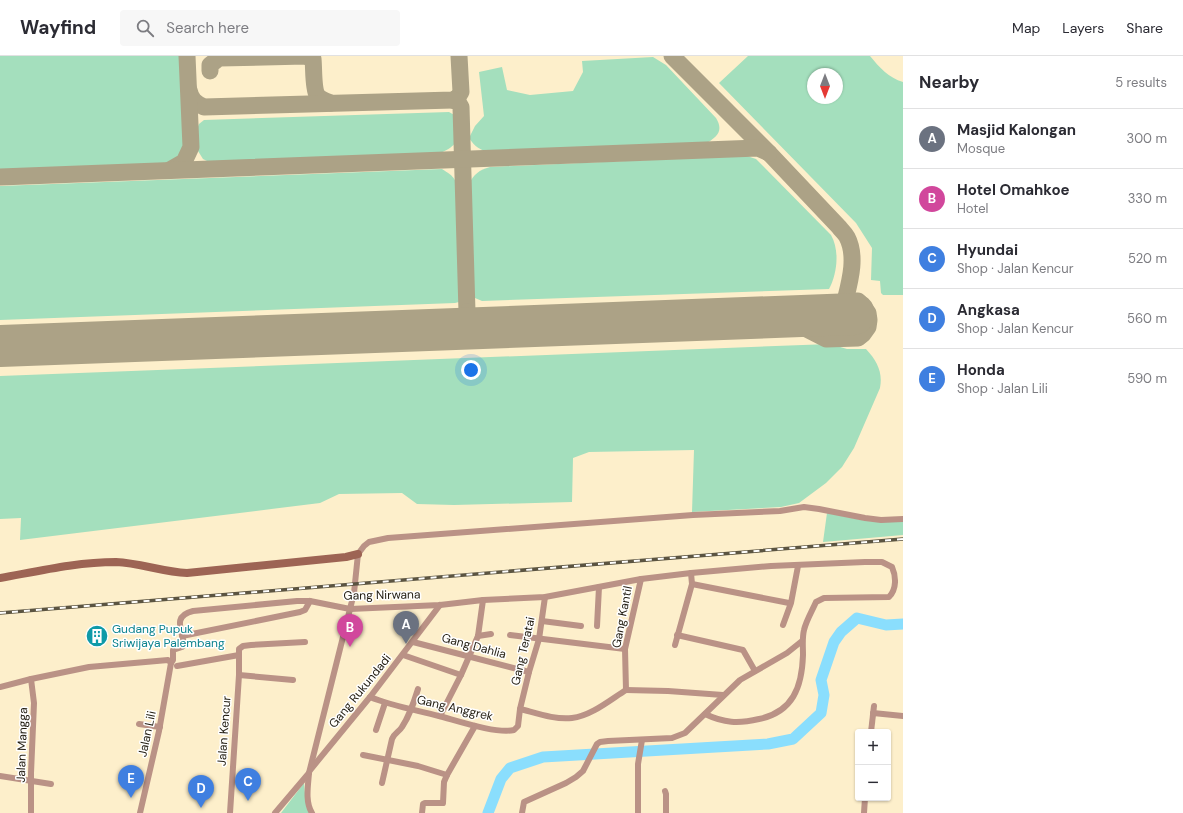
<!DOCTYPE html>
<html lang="en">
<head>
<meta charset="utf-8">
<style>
  body { margin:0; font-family:"DM Sans",sans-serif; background:#f7f7f7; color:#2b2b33 }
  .controls { position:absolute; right:12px; bottom:12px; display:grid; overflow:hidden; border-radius:4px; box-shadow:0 1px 3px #0004 }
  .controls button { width:36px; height:36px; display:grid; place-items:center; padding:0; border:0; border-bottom:1px solid #e1e1e2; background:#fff; color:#2b2b33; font:20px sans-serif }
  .compass { position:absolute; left:807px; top:12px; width:36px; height:36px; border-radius:50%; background:#fff; box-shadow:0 1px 3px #0004; rotate:180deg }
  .you { position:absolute; left:471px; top:314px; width:14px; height:14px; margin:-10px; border:3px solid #fff; border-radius:50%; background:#1a73e8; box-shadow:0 0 0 6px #1a73e833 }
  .badge { display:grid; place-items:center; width:26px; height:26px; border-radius:50%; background:#b45309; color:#fff; font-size:13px; font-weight:700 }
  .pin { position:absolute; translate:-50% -33px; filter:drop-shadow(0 1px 2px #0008) }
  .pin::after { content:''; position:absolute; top:21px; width:14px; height:12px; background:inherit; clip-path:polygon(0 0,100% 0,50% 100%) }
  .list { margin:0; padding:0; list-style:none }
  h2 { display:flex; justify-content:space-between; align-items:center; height:52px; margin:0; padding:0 16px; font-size:17px }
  h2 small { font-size:13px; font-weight:400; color:#7c7c81 }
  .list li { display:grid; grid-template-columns:26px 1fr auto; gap:12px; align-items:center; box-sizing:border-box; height:60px; padding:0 16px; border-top:1px solid #e1e1e2 }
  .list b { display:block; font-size:15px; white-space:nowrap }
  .list p { margin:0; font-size:13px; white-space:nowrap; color:#7c7c81 }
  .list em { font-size:13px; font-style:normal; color:#7c7c81 }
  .icon { flex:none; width:22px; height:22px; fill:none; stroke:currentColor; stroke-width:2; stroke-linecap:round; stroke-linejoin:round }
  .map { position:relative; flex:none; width:903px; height:757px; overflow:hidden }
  header { display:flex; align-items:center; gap:24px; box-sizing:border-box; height:56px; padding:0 20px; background:#fff; border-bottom:1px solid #e1e1e2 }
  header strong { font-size:19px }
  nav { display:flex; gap:22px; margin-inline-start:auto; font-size:14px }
  .search { width:280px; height:36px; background:#f7f7f7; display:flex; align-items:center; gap:10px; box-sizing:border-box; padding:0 14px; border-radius:4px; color:#7c7c81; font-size:15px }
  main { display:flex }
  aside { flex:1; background:#fff }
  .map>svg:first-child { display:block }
  .green { fill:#a4dfbd; fill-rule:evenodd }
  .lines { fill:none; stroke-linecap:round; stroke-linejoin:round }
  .river { stroke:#8adefd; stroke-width:11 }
  .taxiway { stroke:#aca286; stroke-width:17 }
  .runway { stroke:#aca286; stroke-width:42 }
  .street { stroke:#ba9286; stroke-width:6 }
  .secondary { stroke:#9d6454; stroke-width:8 }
  .rail-casing { stroke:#5b5441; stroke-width:3.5 }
  .rail { stroke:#fff; stroke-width:2; stroke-dasharray:6; stroke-linecap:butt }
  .labels { text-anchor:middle; stroke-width:3; stroke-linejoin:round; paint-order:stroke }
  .street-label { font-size:12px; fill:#201b0f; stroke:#fff }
  .culture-label { font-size:12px; fill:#0d838f; stroke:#fff; text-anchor:start }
</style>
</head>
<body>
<header>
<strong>Wayfind</strong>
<div class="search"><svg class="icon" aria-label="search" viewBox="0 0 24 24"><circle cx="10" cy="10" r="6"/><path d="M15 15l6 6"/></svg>Search here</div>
<nav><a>Map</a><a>Layers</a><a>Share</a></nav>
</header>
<main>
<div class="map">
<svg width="903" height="757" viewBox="0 0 903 757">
  <rect width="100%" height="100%" fill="#fdefcb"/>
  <!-- green -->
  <g class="green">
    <path d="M0,0h180l4,95c-4,9 -9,12 -18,14l-166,6z"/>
    <path d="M748,0h122c9,11 19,22 33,26v213h-20l-2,-2 -1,-12 -9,-1 1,-32 -16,-25 -137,-140zM813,18h24v24h-24z"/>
    <path d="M653,1l13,8 50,53c8,13 1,19 -11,26l-214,9c-11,-3 -16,-6 -22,-15l6,-12 9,-10 -5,-44 23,-5 5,23 23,5 43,-4 10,-19 -1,-11z"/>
    <path d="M449,56l7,4c1,6 3,14 2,20 -1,11 -16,17 -25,19l-222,8 -8,-4 -5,-8 -1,-22 2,-5 5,-4z"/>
    <path d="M737,100h10l9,3 75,76c9,16 6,39 -2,54l-347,12 -7,-3 -3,-7 -3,-107c5,-10 10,-14 21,-17z"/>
    <path d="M442,113c11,7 14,9 16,22l3,106 -2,5 -4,1 -455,17v-134z"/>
    <path d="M830,288l17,5h19c11,12 17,23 14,39l-26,60 -12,19 -16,16 -27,20 -18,4 -89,5 2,-62 -105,2 -16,6 -1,44 -118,3 -37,-1 -15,-11 -63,1 -19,9 -300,37 1,-22 -21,1v-143z"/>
    <path d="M827,457l40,8 36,1v13l-80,7z"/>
    <path d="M304,727l1,10 4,20h-28z"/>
  </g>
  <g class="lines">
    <!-- river -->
    <path class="river" d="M488,757l13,-34 9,-11 33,-11 225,-13 25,-5 28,-26 3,-18 -3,-15 13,-38 7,-10 16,-14 29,7 17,-1"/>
    <!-- taxiway -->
    <g class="taxiway">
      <path d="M672,0l97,97 70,74c2,3 6,6 8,10 10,19 3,44 -2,64"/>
      <path d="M210,15v-6l9,-7 86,-2 8,3c1,9 0,29 4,36 3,4 9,6 14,8"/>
      <path d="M189,34c2,9 6,13 15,17l249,-7 5,-3 3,-5 -2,-36"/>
      <path d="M453,44l5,2 3,5 6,205 -3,8 -9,9"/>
      <path d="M170,114l14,-8 7,-15 -4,-91"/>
      <path d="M0,121l758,-29 11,5"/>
      <path d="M467,256c4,8 8,12 17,15"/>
      <path d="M781,260l45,23 32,-1 5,-4 5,-7 1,-7 -1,-7 -10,-12h-13l-16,14"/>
    </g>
    <!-- runway -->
    <path class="runway" d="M0,290l854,-32"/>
    <!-- street -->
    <g class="street">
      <path d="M692,528l97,19"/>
      <path d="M542,565l39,5"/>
      <path d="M783,569l8,-22 7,-37"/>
      <path d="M597,570l2,-39"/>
      <path d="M510,579l115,14"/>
      <path d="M677,579l66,15 12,21"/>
      <path d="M182,580l118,-24 5,-2 5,-9"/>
      <path d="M478,580l13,-2"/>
      <path d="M413,586l116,30"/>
      <path d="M675,589l17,-61 -1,-11"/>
      <path d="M403,599l58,20"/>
      <path d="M171,607l2,-3v-10l9,-3 2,-3c-3,-16 -11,-28 9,-33l104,-10h13l40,8 90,-4 43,-5 62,-3 96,-18 50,-6 80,-7 94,-4h17l10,5c4,9 5,22 -3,30l-65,1 -8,4c-4,9 -10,19 -12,28 -2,8 -1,16 -1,25 -1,32 -10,57 -44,64 -21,5 -35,4 -54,-5"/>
      <path d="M177,610l62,-11"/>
      <path d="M239,619l54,5"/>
      <path d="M0,631l31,-8 58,-12 79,-7 3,3 -12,68 -19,82"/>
      <path d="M626,634l-1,-41 16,-70"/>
      <path d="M626,634l42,1 55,4"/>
      <path d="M370,641c22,9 46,13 69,19 19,5 57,18 75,14l4,-4 2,-17 9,-37 10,-33 6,-42"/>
      <path d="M520,653c16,4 35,11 52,9 19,-2 38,-18 54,-28"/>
      <path d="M873,657l30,3"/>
      <path d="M440,660l21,-41 17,-39 5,-36"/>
      <path d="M139,668l21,3"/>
      <path d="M376,674l9,-27"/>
      <path d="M871,676l3,-26"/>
      <path d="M363,699l55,11 29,9"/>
      <path d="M311,713l59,-72 70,-92"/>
      <path d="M309,717c-1,13 -4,29 3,40"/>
      <path d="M0,720l51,8"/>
      <path d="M382,727l10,-44c2,-6 7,-7 10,-12 8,-12 12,-25 16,-38"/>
      <path d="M665,735l1,3v19"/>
      <path d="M31,757v-40l3,-70 -3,-24"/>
      <path d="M230,757l9,-138v-26l4,-3 8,-1 54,-3"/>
      <path d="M275,757l34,-40 45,-180 4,-39 6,-8 5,-4 19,-4 305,-23 87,-4 24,-4 15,2 46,9 16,2 22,-1"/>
      <path d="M422,757l1,-9 2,-1h18l1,-21 3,-7 28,-49"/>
      <path d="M522,757l2,-11 42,-19 10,-6 7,-6 14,-27 3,-2 8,-1 64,-3 13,-5 55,-53 47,-27 15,-12"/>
      <path d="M638,757v-49l4,-24"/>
      <path d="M864,757l1,-15"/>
    </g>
    <!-- secondary -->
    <path class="secondary" d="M0,522c39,-7 77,-16 116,-16 24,1 47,10 71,11l159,-16 12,-3"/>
    <!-- rail casing -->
    <g class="rail-casing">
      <path id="rail" d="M0,557l903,-74"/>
    </g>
    <!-- rail -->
    <use href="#rail" class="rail"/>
  </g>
  <!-- icons -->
  <defs>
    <g id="building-disc" transform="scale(1.15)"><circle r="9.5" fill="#0f9aa8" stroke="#fff"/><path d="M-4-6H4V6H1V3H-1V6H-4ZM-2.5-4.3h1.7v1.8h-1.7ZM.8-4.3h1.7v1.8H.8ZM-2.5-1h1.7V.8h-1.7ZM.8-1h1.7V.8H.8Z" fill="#fff"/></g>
  </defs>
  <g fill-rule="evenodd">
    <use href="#building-disc" x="97" y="580"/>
  </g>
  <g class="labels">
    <!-- street labels -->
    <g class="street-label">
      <text transform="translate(382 539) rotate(-1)" y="4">Gang Nirwana</text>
      <text transform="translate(622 561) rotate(-79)" y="4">Gang Kantil</text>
      <text transform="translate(474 590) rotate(15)" y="4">Gang Dahlia</text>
      <text transform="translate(523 595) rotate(-77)" y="4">Gang Teratai</text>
      <text transform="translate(360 635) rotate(-51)" y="4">Gang Rukundadi</text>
      <text transform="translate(455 652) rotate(13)" y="4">Gang Anggrek</text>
      <text transform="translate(224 675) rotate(-86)" y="4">Jalan Kencur</text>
      <text transform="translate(147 678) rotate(-78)" y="4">Jalan Lili</text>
      <text transform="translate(22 689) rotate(-88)" y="4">Jalan Mangga</text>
    </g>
    <!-- culture labels -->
    <g class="culture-label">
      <text x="112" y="577">Gudang Pupuk<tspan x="112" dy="14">Sriwijaya Palembang</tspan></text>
    </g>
  </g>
</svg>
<div class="controls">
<button>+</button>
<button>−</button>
</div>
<svg class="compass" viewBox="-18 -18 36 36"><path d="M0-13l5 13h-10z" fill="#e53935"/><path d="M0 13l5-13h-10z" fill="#7c7c81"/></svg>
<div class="you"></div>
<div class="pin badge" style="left:406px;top:588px;background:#6b7280">A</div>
<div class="pin badge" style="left:350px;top:591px;background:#d1479c">B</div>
<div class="pin badge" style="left:248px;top:745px;background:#3f7fe0">C</div>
<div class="pin badge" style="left:201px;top:752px;background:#3f7fe0">D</div>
<div class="pin badge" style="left:131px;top:742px;background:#3f7fe0">E</div>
</div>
<aside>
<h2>Nearby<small>5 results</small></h2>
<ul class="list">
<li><span class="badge" style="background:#6b7280">A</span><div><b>Masjid Kalongan</b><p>Mosque</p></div><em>300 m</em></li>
<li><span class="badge" style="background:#d1479c">B</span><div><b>Hotel Omahkoe</b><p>Hotel</p></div><em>330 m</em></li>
<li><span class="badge" style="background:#3f7fe0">C</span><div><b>Hyundai</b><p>Shop · Jalan Kencur</p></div><em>520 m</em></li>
<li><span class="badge" style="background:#3f7fe0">D</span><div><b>Angkasa</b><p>Shop · Jalan Kencur</p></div><em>560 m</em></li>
<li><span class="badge" style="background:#3f7fe0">E</span><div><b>Honda</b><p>Shop · Jalan Lili</p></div><em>590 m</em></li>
</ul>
</aside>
</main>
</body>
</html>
